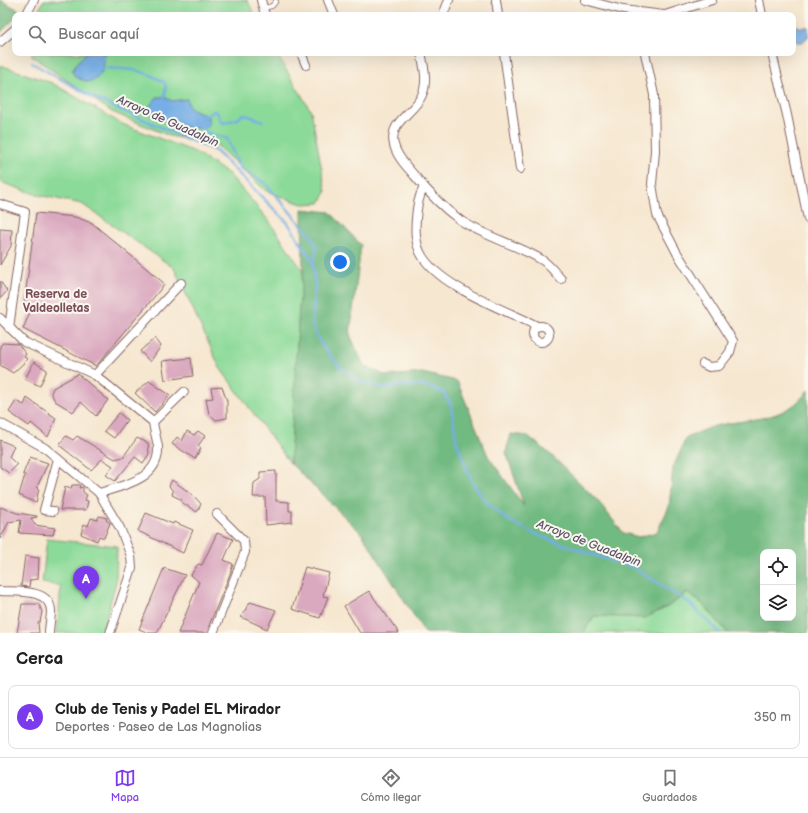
<!DOCTYPE html>
<html lang="es">
<head>
<meta charset="utf-8">
<style>
  body { margin:0; font-family:"Balsamiq Sans",sans-serif; background:#f2f2f2; color:#222 }
  .controls { position:absolute; right:12px; bottom:12px; display:grid; overflow:hidden; border-radius:8px; box-shadow:0 4px 16px #0002 }
  .controls button { width:36px; height:36px; display:grid; place-items:center; padding:0; border:0; border-bottom:1px solid #e0e0e0; background:#fff; color:#222; font:20px sans-serif }
  .you { position:absolute; left:340px; top:262px; width:14px; height:14px; margin:-10px; border:3px solid #fff; border-radius:50%; background:#1a73e8; box-shadow:0 0 0 6px #1a73e833 }
  .badge { display:grid; place-items:center; width:26px; height:26px; border-radius:50%; background:#7c3aed; color:#fff; font-size:13px; font-weight:700 }
  .pin { position:absolute; translate:-50% -33px; filter:drop-shadow(0 1px 2px #0008) }
  .pin::after { content:''; position:absolute; top:21px; width:14px; height:12px; background:inherit; clip-path:polygon(0 0,100% 0,50% 100%) }
  .list { margin:0; padding:0; list-style:none }
  h2 { display:flex; justify-content:space-between; align-items:center; height:52px; margin:0; padding:0 16px; font-size:17px }
  h2 small { font-size:13px; font-weight:400; color:#767676 }
  .list li { display:grid; grid-template-columns:26px 1fr auto; gap:12px; align-items:center; box-sizing:border-box; height:64px; margin:0 8px 8px; padding:0 8px; border:1px solid #e0e0e0; border-radius:8px }
  .list b { display:block; font-size:15px; white-space:nowrap }
  .list p { margin:0; font-size:13px; white-space:nowrap; color:#767676 }
  .list em { font-size:13px; font-style:normal; color:#767676 }
  .icon { flex:none; width:22px; height:22px; fill:none; stroke:currentColor; stroke-width:2; stroke-linecap:round; stroke-linejoin:round }
  .map { position:relative; flex:none; width:808px; height:633px; overflow:hidden }
  .search { position:absolute; background:#fff; box-shadow:0 4px 16px #0002; left:12px; right:12px; top:12px; height:44px; display:flex; align-items:center; gap:10px; box-sizing:border-box; padding:0 14px; border-radius:8px; color:#767676; font-size:15px }
  .sheet { height:124px; background:#fff }
  nav { display:flex; justify-content:space-around; align-items:center; box-sizing:border-box; height:56px; border-top:1px solid #e0e0e0; background:#fff; font-size:11px; color:#767676 }
  nav a { display:grid; justify-items:center; gap:2px }
  nav .on { color:#7c3aed }
  .map>svg:first-child { display:block }
  .green { fill:#8cda99; stroke:#6b7c62 }
  .forest { fill:#71ba81; stroke:#5e6c56; fill-rule:evenodd }
  .water { fill:#76aee5; stroke:#606688 }
  .lines { fill:none; stroke-linecap:round; stroke-linejoin:round }
  .stream { stroke:#76aee5; stroke-width:2.5 }
  .building { fill:#daa9bf }
  .service-casing { stroke:#866565; stroke-width:5.5 }
  .minor-casing { stroke:#866565; stroke-width:10 }
  .service { stroke:#fff; stroke-width:4 }
  .minor { stroke:#fff; stroke-width:8 }
  .labels { text-anchor:middle; stroke-width:4; stroke-linejoin:round; paint-order:stroke }
  .water-label { font-size:12px; font-style:italic; fill:#59516c; stroke:#fbf7ec }
  .neighbourhood-label { font-size:12px; font-weight:bold; fill:#7c4f5f; stroke:#fbf7ec }
</style>
</head>
<body>
<div class="map">
<svg width="808" height="633" viewBox="0 0 808 633">
  <rect width="100%" height="100%" fill="#fbf7ec"/>
  <filter id="ink" filterUnits="userSpaceOnUse"><feTurbulence type="fractalNoise" baseFrequency=".025" numOctaves="2"/><feDisplacementMap in="SourceGraphic" scale="8" xChannelSelector="R" yChannelSelector="G"/><feConvolveMatrix kernelMatrix="1 2 1 2 8 2 1 2 1" color-interpolation-filters="sRGB"/></filter>
  <filter id="wash" filterUnits="userSpaceOnUse"><feTurbulence type="fractalNoise" baseFrequency=".012" numOctaves="4" result="noise"/><feDisplacementMap in="SourceGraphic" scale="16" xChannelSelector="R" yChannelSelector="G"/><feGaussianBlur stdDeviation="0.9" result="paint"/><feColorMatrix in="noise" values="0 0 0 0 0 0 0 0 0 0 0 0 0 0 0 0 0 1.4 0 .05"/><feComposite in="paint" operator="in"/></filter>
  <g filter="url(#wash)">
    <rect width="100%" height="100%" fill="#f6e7d0"/>
    <!-- green -->
    <g class="green">
      <path d="M44,0h203l8,15h-219z"/>
      <path d="M32,53h244l35,58 15,81 -6,11 -18,1 -36,-13 -50,-46 -46,-9 -58,-24 -80,-56z"/>
      <path d="M0,65l52,18 70,41 73,28 34,22 40,47 34,50 -4,39 -9,153 -70,-95 -46,-100 -92,-64 -44,-9 -38,-13z"/>
      <path d="M47,539l70,7 -1,36 -14,51h-45l4,-47 -19,-3z"/>
      <path d="M687,593l16,11 25,29h-145l11,-17 51,2 22,-11z"/>
    </g>
    <!-- forest -->
    <g class="forest">
      <path d="M0,0l19,10 -5,9 -14,14z"/>
      <path d="M302,209l28,3 31,33 -11,90 14,31 23,10 35,-3 35,8 31,75 36,50 -18,-54 5,-18 17,2 22,18 48,47 25,32 16,4 18,-5 12,-25 4,-39 13,-30c9,-4 19,-9 29,-12 33,-8 72,-4 93,-36v243h-80l-25,-29 -16,-11 -20,14 -22,11 -51,-2 -11,17h-158l-63,-99 -72,-71 9,-155 4,-37zM763,552h30v66h-30z"/>
    </g>
    <!-- water -->
    <g class="water">
      <path d="M796,25l3,2h9v10l-7,6 -7,-2 -1,-14z"/>
      <path d="M86,53h19c-1,13 -2,26 -17,29l-13,-5 -3,-6 7,-11z"/>
      <path d="M157,97h7l8,4 15,-2 2,8 19,10 1,8c-9,10 -52,-4 -60,-14v-4z"/>
    </g>
    <g class="lines">
      <!-- stream -->
      <g class="stream">
        <path d="M32,63l64,36 120,52 72,72 25,39 2,26 -3,35 8,20 20,24 21,15 22,6 23,-3 21,1 16,6 8,13 6,38 15,39 13,19 23,19 29,15 65,23 31,9 56,36 31,30"/>
        <path d="M102,68c27,1 38,0 62,14l2,5 -2,12"/>
        <path d="M205,117l9,-6 3,1 3,8 3,3 15,-4 5,-5 20,7"/>
        <path d="M200,127c13,13 18,5 27,12l13,29 25,15 45,52 7,12 -4,15"/>
      </g>
    </g>
    <g id="blocks">
      <!-- building -->
      <g class="building">
        <path d="M36,213l39,4 17,6 73,61 -69,82 -73,-37 9,-22 -8,-2z"/>
        <path d="M0,229l12,1 -1,16 -11,19z"/>
        <path d="M0,281l7,10 -7,8z"/>
        <path d="M155,338l6,8 -11,16 -10,-11z"/>
        <path d="M3,343l15,1 8,10 -2,3 4,2 -15,14 -13,-8v-19z"/>
        <path d="M191,358l2,18 -28,4 -3,-19z"/>
        <path d="M34,362l13,8 -7,16 -15,-7z"/>
        <path d="M78,374l30,26 -12,16 -15,-14 -8,10 -18,-11 -4,-8 2,-5z"/>
        <path d="M149,381l21,14 -15,17 -20,-19z"/>
        <path d="M222,387l5,14v17l-11,2 -7,-6 -3,-15 7,-1 -2,-10z"/>
        <path d="M27,398l29,20 -8,19 -17,-14 -2,3 -20,-14 7,-11 8,4z"/>
        <path d="M119,413l8,7 -13,18 -10,-7z"/>
        <path d="M187,431l7,4 4,-4 7,5 -7,10 3,2 -6,11 -23,-15 5,-7 5,4z"/>
        <path d="M66,436l7,4 4,-4 38,23 8,-2 14,-19 11,5 1,11 -6,9 -8,-6 -20,24 -9,-6 7,-9 -11,-7 -11,11 -32,-25z"/>
        <path d="M0,440l14,6 -5,11 8,8 -8,8 -9,-6z"/>
        <path d="M30,457l18,6 -11,24 2,1 -3,15 -17,-8 6,-20 -2,-1z"/>
        <path d="M276,471v30l13,1v9h3v11l-26,3 -1,-28h-12l1,-14 6,-4v-7z"/>
        <path d="M172,480l21,15 8,9 -4,8 -16,-10 1,-2 -10,-5 1,-4 -4,-5z"/>
        <path d="M72,485h8l-1,3 4,-1v5l4,3 -2,5 3,1 -2,9h-26l5,-23 6,2z"/>
        <path d="M0,507l17,6 20,3v1l-6,1 4,7 20,3 -2,7 -34,-2 2,-13 -12,2 -9,17z"/>
        <path d="M146,513l27,11 1,-2 19,8 -10,23 -45,-22z"/>
        <path d="M99,516l8,2 -1,2 4,3 -6,15 -5,-2 -2,5 -16,-7 3,-10 4,2 3,-8 6,2z"/>
        <path d="M217,533l16,6 -9,21 9,4 -3,10 -24,59h-28l21,-51 -8,-7 7,-11 4,1z"/>
        <path d="M25,556l14,2 -1,21 -8,1 -1,7 -8,-1z"/>
        <path d="M305,567l24,6 -6,23 5,1 -8,21 -28,-9z"/>
        <path d="M164,568l21,7 -28,58h-8l-10,-4z"/>
        <path d="M369,591l30,42h-39l-16,-27z"/>
        <path d="M250,602l26,8 -9,19 -26,-12z"/>
        <path d="M22,604h17l3,8 -2,10h-2l1,11h-22z"/>
      </g>
    </g>
  </g>
  <g filter="url(#ink)">
    <use href="#blocks" fill-opacity="0" stroke="#866565" stroke-width="1"/>
    <g class="lines">
      <!-- service casing -->
      <g class="service-casing">
        <path id="service" d="M264,8l8,-2 4,-5"/>
      </g>
      <!-- minor casing -->
      <g class="minor-casing">
        <g id="minor">
          <path d="M261,0l4,15"/>
          <path d="M328,0l6,15"/>
          <path d="M496,0l2,15"/>
          <path d="M585,0l38,10 41,5"/>
          <path d="M759,0l3,15"/>
          <path d="M26,15l8,-15"/>
          <path d="M443,15l6,-15"/>
          <path d="M665,15l47,-15"/>
          <path d="M0,42l15,-13"/>
          <path d="M301,53l5,12"/>
          <path d="M421,53c3,13 7,29 1,42 -7,18 -34,26 -28,50 3,12 13,22 20,30 13,16 29,33 46,45 25,17 56,24 82,40 7,4 13,13 19,19"/>
          <path d="M504,53l16,116"/>
          <path d="M645,53l9,42 1,56 -3,33 5,31 20,38 56,88 -3,11 -11,14 -10,1 -6,-3"/>
          <path d="M772,53l15,62 21,104"/>
          <path d="M424,187c-6,11 -7,20 -8,32 -1,12 -1,22 4,33 16,34 86,58 117,74"/>
          <path d="M0,204l25,8 -16,116"/>
          <path d="M0,318l24,24 71,33 58,47c1,9 4,17 5,25 2,32 -35,39 -59,46"/>
          <circle cx="541" cy="334" r="8"/>
          <path d="M95,375l86,-92"/>
          <path d="M153,422l31,-30"/>
          <path d="M0,423l45,25 54,45 21,35 11,28 1,12 -22,65"/>
          <path d="M53,511l-9,-1 14,-51"/>
          <path d="M0,591c16,1 50,-3 51,20 0,7 -2,15 -2,22"/>
          <path d="M213,633l32,-81 -1,-11 -27,-27"/>
        </g>
      </g>
      <!-- service -->
      <use href="#service" class="service"/>
      <!-- minor -->
      <use href="#minor" class="minor"/>
    </g>
  </g>
  <g class="labels">
    <!-- water labels -->
    <g class="water-label">
      <text transform="translate(168 121) rotate(24)" y="4">Arroyo de Guadalpin</text>
      <text transform="translate(589 543) rotate(21)" y="4">Arroyo de Guadalpin</text>
    </g>
    <!-- neighbourhood labels -->
    <g class="neighbourhood-label">
      <text x="56" y="298">Reserva de<tspan x="56" dy="14">Valdeolletas</tspan></text>
    </g>
  </g>
</svg>
<div class="controls">
<button><svg class="icon" aria-label="locate" viewBox="0 0 24 24"><circle cx="12" cy="12" r="6"/><path d="M12 2v4M12 18v4M2 12h4M18 12h4"/></svg></button>
<button><svg class="icon" aria-label="layers" viewBox="0 0 24 24"><path d="M12 4l9 5-9 5-9-5zM3 14l9 5 9-5"/></svg></button>
</div>
<div class="you"></div>
<div class="pin badge" style="left:86px;top:599px">A</div>
<div class="search"><svg class="icon" aria-label="search" viewBox="0 0 24 24"><circle cx="10" cy="10" r="6"/><path d="M15 15l6 6"/></svg>Buscar aquí</div>
</div>
<section class="sheet">
<h2>Cerca<small></small></h2>
<ul class="list">
<li><span class="badge">A</span><div><b>Club de Tenis y Padel EL Mirador</b><p>Deportes · Paseo de Las Magnolias</p></div><em>350 m</em></li>
</ul>
</section>
<nav>
<a class="on"><svg class="icon" aria-label="map" viewBox="0 0 24 24"><path d="M3 6l6-2 6 2 6-2v14l-6 2-6-2-6 2zM9 4v14M15 6v14"/></svg>Mapa</a>
<a><svg class="icon" aria-label="directions" viewBox="0 0 24 24"><path d="M12 3l9 9-9 9-9-9zM9 14v-3h6M13 9l2 2-2 2"/></svg>Cómo llegar</a>
<a><svg class="icon" aria-label="saved" viewBox="0 0 24 24"><path d="M7 4h10v16l-5-4-5 4z"/></svg>Guardados</a>
</nav>
</body>
</html>
